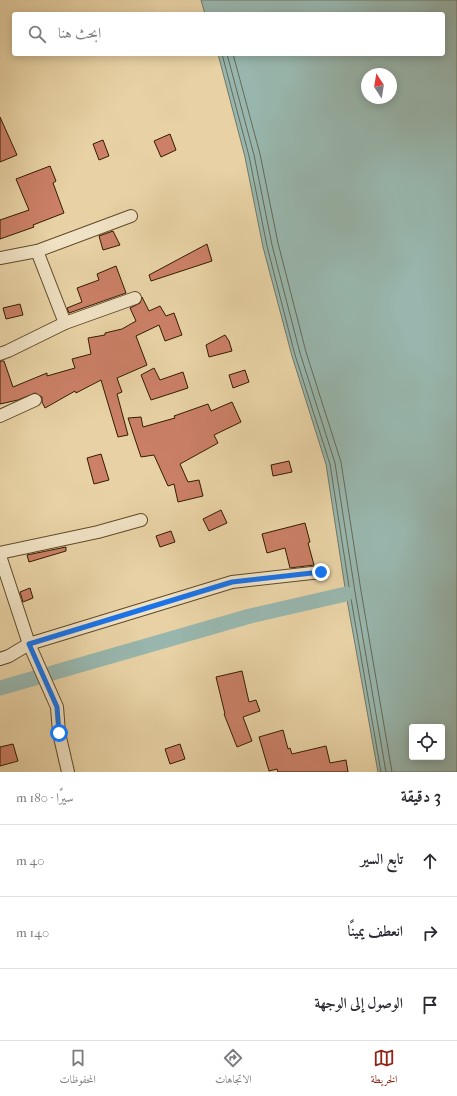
<!DOCTYPE html>
<html lang="ar">
<head>
<meta charset="utf-8">
<style>
  body { margin:0; font-family:"IM FELL French Canon",Amiri,serif; background:#f7f7f7; color:#2b2b33; direction:rtl }
  .controls { position:absolute; right:12px; bottom:12px; display:grid; overflow:hidden; border-radius:4px; box-shadow:0 2px 10px #0003 }
  .controls button { width:36px; height:36px; display:grid; place-items:center; padding:0; border:0; border-bottom:1px solid #e1e1e2; background:#fff; color:#2b2b33; font:20px sans-serif }
  .compass { position:absolute; left:361px; top:68px; width:36px; height:36px; border-radius:50%; background:#fff; box-shadow:0 2px 10px #0003; rotate:348deg }
  .stop { position:absolute; width:12px; height:12px; margin:-9px; border:3px solid #1a73e8; border-radius:50%; background:#fff }
  .stop.end { background:#1a73e8; border-color:#fff; box-shadow:0 1px 4px #0008 }
  .list { margin:0; padding:0; list-style:none }
  h2 { display:flex; justify-content:space-between; align-items:center; height:52px; margin:0; padding:0 16px; font-size:17px }
  h2 small { font-size:13px; font-weight:400; color:#7c7c81 }
  .list li { display:grid; grid-template-columns:26px 1fr auto; gap:12px; align-items:center; box-sizing:border-box; height:72px; padding:0 16px; border-top:1px solid #e1e1e2 }
  .list b { display:block; font-size:15px; white-space:nowrap }
  .list em { font-size:13px; font-style:normal; color:#7c7c81 }
  .icon { flex:none; width:22px; height:22px; fill:none; stroke:currentColor; stroke-width:2; stroke-linecap:round; stroke-linejoin:round }
  .map { position:relative; flex:none; width:457px; height:772px; overflow:hidden; direction:ltr }
  .search { position:absolute; background:#fff; box-shadow:0 2px 10px #0003; left:12px; right:12px; top:12px; height:44px; display:flex; align-items:center; gap:10px; box-sizing:border-box; padding:0 14px; border-radius:4px; color:#7c7c81; font-size:15px }
  .sheet { height:268px; background:#fff }
  nav { display:flex; justify-content:space-around; align-items:center; box-sizing:border-box; height:56px; border-top:1px solid #e1e1e2; background:#fff; font-size:11px; color:#7c7c81 }
  nav a { display:grid; justify-items:center; gap:2px }
  nav .on { color:#8f2418 }
  .map>svg:first-child { display:block }
  .water { fill:#98b6ad; stroke:#6f7868; fill-rule:evenodd }
  .lines { fill:none; stroke-linecap:round; stroke-linejoin:round }
  .shore { stroke:#656956; stroke-width:1 }
  .canal { stroke:#98b6ad; stroke-width:15 }
  .building { fill:#cb8067; stroke:#321c00 }
  .minor-casing { stroke:#604a29; stroke-width:14 }
  .minor { stroke:#f0e2c4; stroke-width:12 }
  .route { stroke:#1a73e8; stroke-width:5 }
</style>
</head>
<body>
<div class="map">
<svg width="457" height="772" viewBox="0 0 457 772">
  <rect width="100%" height="100%" fill="#e8d2a5"/>
  <filter id="stains"><feTurbulence type="fractalNoise" baseFrequency=".005" numOctaves="4"/><feColorMatrix values="0 0 0 0 .2 0 0 0 0 .09 0 0 0 0 .02 0 0 0 .5 -.17"/></filter>
  <radialGradient id="worn" r=".72"><stop offset=".6" stop-color="#630" stop-opacity="0"/><stop offset="1" stop-color="#630" stop-opacity=".3"/></radialGradient>
  <!-- water -->
  <path class="water" d="M201,0h256v772h-79l-32,-178 -20,-130 -34,-108 -29,-109 -18,-90 -27,-103h225v-40h-238zM367,74h24v24h-24zM412,727h30v30h-30z"/>
  <g class="lines">
    <!-- shore -->
    <g class="shore">
      <path d="M222,54l27,102 18,90 28,109 35,109 20,129 31,179"/>
      <path d="M227,54l27,101 18,90 28,108 35,110 20,129 31,180"/>
      <path d="M233,54l27,100 18,89 28,109 35,110 20,129 31,181"/>
    </g>
    <!-- canal -->
    <path class="canal" d="M0,688l250,-72 96,-22"/>
  </g>
  <!-- building -->
  <g class="building">
    <path d="M0,117l17,38 -17,7z"/>
    <path d="M170,134l6,16 -15,7 -7,-16z"/>
    <path d="M103,140l6,16 -10,4 -6,-16z"/>
    <path d="M50,166l6,15 -3,2 11,30 -31,12 1,2 -34,12v-19l29,-10 -13,-31z"/>
    <path d="M113,231l7,14 -17,5 -4,-14z"/>
    <path d="M207,244l5,17 -61,20 -2,-6z"/>
    <path d="M116,266l10,27 -57,20 -2,-5 15,-6 -5,-14 22,-8 -2,-6z"/>
    <path d="M142,297l7,14 11,-5 6,10 8,-3 8,22 -17,6 -6,-16 -23,11 11,29 -30,13 5,14 -5,2 11,41 -10,2 -17,-57 -25,13 -1,-2 -30,17 -3,-6v-5l-7,-4 -17,7 -18,4v-43h4l9,26 34,-14v3l28,-8 -3,-9 19,-5 -3,-16 17,-3v-2l17,-4 14,-8 -6,-13 10,-5z"/>
    <path d="M20,304l3,11 -17,4 -3,-11z"/>
    <path d="M225,335l4,6 3,10 -23,6 -3,-12z"/>
    <path d="M154,368l6,12 23,-8 5,16 -37,12 -10,-25z"/>
    <path d="M245,370l4,12 -16,6 -4,-13z"/>
    <path d="M232,402l9,20 -27,13 4,8 -38,21 8,18 11,-2 4,16 -25,6 -4,-18 -6,2 -14,-31 -13,2 -13,-39 13,-1 2,10 32,-9 -1,-2 34,-12 3,7z"/>
    <path d="M101,454l8,26 -15,4 -7,-26z"/>
    <path d="M289,461l3,11 -19,4 -2,-11z"/>
    <path d="M221,510l6,13 -18,8 -6,-12z"/>
    <path d="M305,523l5,19 -2,1 6,22 -24,3 -5,-20 -18,5 -5,-19z"/>
    <path d="M171,531l4,11 -15,5 -4,-11z"/>
    <path d="M66,547v4l-37,11 -2,-7z"/>
    <path d="M30,588l3,10 -10,4 -3,-10z"/>
    <path d="M242,671l7,31 7,-2 4,11 -17,6 9,24 -15,6 -13,-33h1l-9,-37z"/>
    <path d="M283,730l5,19 2,-1 2,6 34,-8 4,17 16,-3 2,12h-70l-1,-3 -8,2 -10,-34z"/>
    <path d="M13,744l5,17 -18,5v-19z"/>
    <path d="M180,744l5,15 -15,5 -5,-15z"/>
  </g>
  <g class="lines">
    <!-- minor casing -->
    <g class="minor-casing">
      <g id="minor">
        <path d="M37,251l28,72"/>
        <path d="M0,258l37,-7 94,-35"/>
        <path d="M0,354l8,-3 57,-28 70,-25"/>
        <path d="M0,416l35,-16"/>
        <path d="M0,553l98,-21 43,-12"/>
        <path d="M0,556l29,88 28,63 2,26 9,39"/>
        <path d="M0,659l9,-3 20,-12 203,-62 89,-10"/>
      </g>
    </g>
    <!-- minor -->
    <use href="#minor" class="minor"/>
  </g>
  <g class="lines">
    <!-- route -->
    <path class="route" d="M59,733l-2,-26 -28,-63 203,-62 89,-10"/>
  </g>
  <rect width="100%" height="100%" filter="url(#stains)"/>
  <rect width="100%" height="100%" fill="url(#worn)"/>
</svg>
<div class="controls">
<button><svg class="icon" aria-label="locate" viewBox="0 0 24 24"><circle cx="12" cy="12" r="6"/><path d="M12 2v4M12 18v4M2 12h4M18 12h4"/></svg></button>
</div>
<svg class="compass" viewBox="-18 -18 36 36"><path d="M0-13l5 13h-10z" fill="#e53935"/><path d="M0 13l5-13h-10z" fill="#7c7c81"/></svg>
<div class="stop" style="left:59px;top:733px"></div>
<div class="stop end" style="left:321px;top:572px"></div>
<div class="search"><svg class="icon" aria-label="search" viewBox="0 0 24 24"><circle cx="10" cy="10" r="6"/><path d="M15 15l6 6"/></svg>ابحث هنا</div>
</div>
<section class="sheet">
<h2>3 دقيقة<small>سيرًا · 180 m</small></h2>
<ul class="list">
<li><svg class="icon" aria-label="ahead" viewBox="0 0 24 24"><path d="M12 20V5M6 11l6-6 6 6"/></svg><div><b>تابع السير</b></div><em>40 m</em></li>
<li><svg class="icon" aria-label="right" viewBox="0 0 24 24"><path d="M7 20v-9h11M14 6l5 5-5 5"/></svg><div><b>انعطف يمينًا</b></div><em>140 m</em></li>
<li><svg class="icon" aria-label="arrive" viewBox="0 0 24 24"><path d="M6 21V4h12l-3 4 3 4H6"/></svg><div><b>الوصول إلى الوجهة</b></div></li>
</ul>
</section>
<nav>
<a class="on"><svg class="icon" aria-label="map" viewBox="0 0 24 24"><path d="M3 6l6-2 6 2 6-2v14l-6 2-6-2-6 2zM9 4v14M15 6v14"/></svg>الخريطة</a>
<a><svg class="icon" aria-label="directions" viewBox="0 0 24 24"><path d="M12 3l9 9-9 9-9-9zM9 14v-3h6M13 9l2 2-2 2"/></svg>الاتجاهات</a>
<a><svg class="icon" aria-label="saved" viewBox="0 0 24 24"><path d="M7 4h10v16l-5-4-5 4z"/></svg>المحفوظات</a>
</nav>
</body>
</html>
